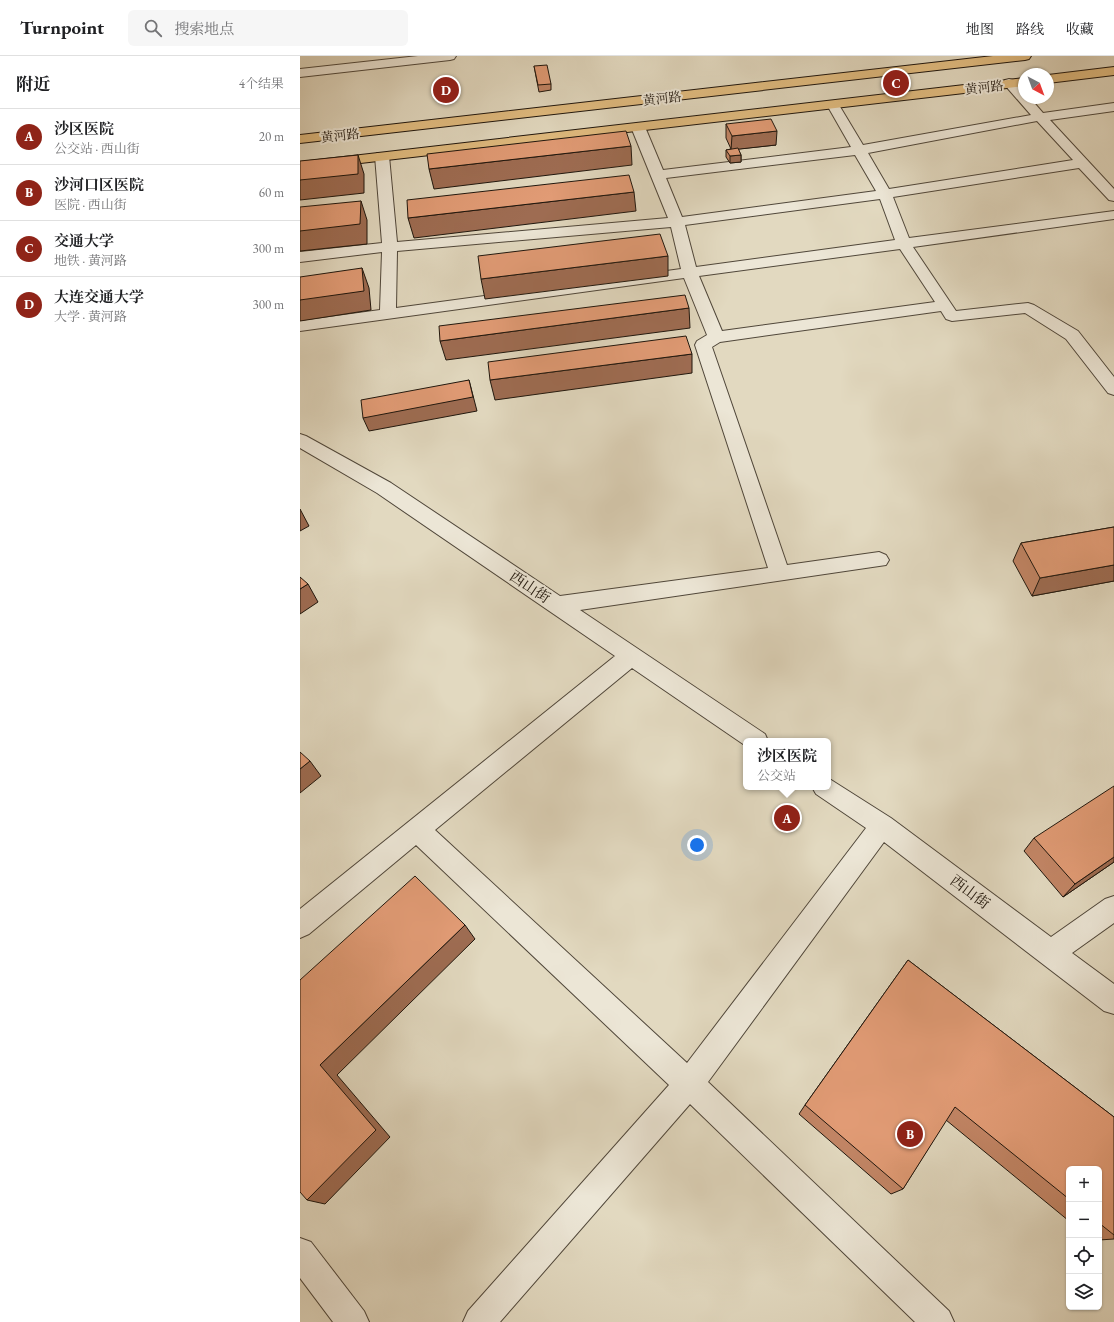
<!DOCTYPE html>
<html lang="zh">
<head>
<meta charset="utf-8">
<style>
  body { margin:0; font-family:"EB Garamond","Noto Serif SC",serif; background:#f6f6f6; color:#202124 }
  .controls { position:absolute; right:12px; bottom:12px; display:grid; overflow:hidden; border-radius:6px; box-shadow:0 1px 3px #0004 }
  .controls button { width:36px; height:36px; display:grid; place-items:center; padding:0; border:0; border-bottom:1px solid #e0e0e0; background:#fff; color:#202124; font:20px sans-serif }
  .compass { position:absolute; left:718px; top:12px; width:36px; height:36px; border-radius:50%; background:#fff; box-shadow:0 1px 3px #0004; rotate:139deg }
  .you { position:absolute; left:397px; top:789px; width:14px; height:14px; margin:-10px; border:3px solid #fff; border-radius:50%; background:#1a73e8; box-shadow:0 0 0 6px #1a73e833 }
  .badge { display:grid; place-items:center; width:26px; height:26px; border-radius:50%; background:#8f2418; color:#fff; font-size:13px; font-weight:700 }
  .pin { position:absolute; translate:-50% -50%; border:2px solid #fff; box-shadow:0 1px 4px #0006 }
  .popup { position:absolute; left:443px; top:682px; width:88px; height:52px; box-sizing:border-box; display:grid; place-content:center; border-radius:6px; background:#fff; filter:drop-shadow(0 1px 3px #0005); font-size:13px; white-space:nowrap; color:#757577 }
  .popup b { font-size:15px; color:#202124 }
  .popup::after { content:''; position:absolute; left:50%; top:100%; margin-left:-8px; border:8px solid transparent; border-top-color:#fff }
  .list { margin:0; padding:0; list-style:none }
  h2 { display:flex; justify-content:space-between; align-items:center; height:52px; margin:0; padding:0 16px; font-size:17px }
  h2 small { font-size:13px; font-weight:400; color:#757577 }
  .list li { display:grid; grid-template-columns:26px 1fr auto; gap:12px; align-items:center; box-sizing:border-box; height:56px; padding:0 16px; border-top:1px solid #e0e0e0 }
  .list b { display:block; font-size:15px; white-space:nowrap }
  .list p { margin:0; font-size:13px; white-space:nowrap; color:#757577 }
  .list em { font-size:13px; font-style:normal; color:#757577 }
  .icon { flex:none; width:22px; height:22px; fill:none; stroke:currentColor; stroke-width:2; stroke-linecap:round; stroke-linejoin:round }
  .map { position:relative; flex:none; width:814px; height:1266px; overflow:hidden }
  header { display:flex; align-items:center; gap:24px; box-sizing:border-box; height:56px; padding:0 20px; background:#fff; border-bottom:1px solid #e0e0e0 }
  header strong { font-size:19px }
  nav { display:flex; gap:22px; margin-inline-start:auto; font-size:14px }
  .search { width:280px; height:36px; background:#f6f6f6; display:flex; align-items:center; gap:10px; box-sizing:border-box; padding:0 14px; border-radius:6px; color:#757577; font-size:15px }
  main { display:flex }
  aside { flex:1; background:#fff }
  .map>svg:first-child { display:block }
  .lines { fill:none; stroke-linecap:round; stroke-linejoin:round }
  .minor-casing { stroke:#50473a; stroke-width:2 }
  .major-casing { stroke:#1f160d; stroke-width:2 }
  .minor { fill:#ece6d6; fill-rule:evenodd }
  .major { fill:#e1bc80; fill-rule:evenodd }
  .wall { fill:#c28565; stroke:#1f160d }
  .shaded-wall { fill:#9e6c52; stroke:#1f160d }
  .building { fill:#e19b75; stroke:#1f160d }
  .labels { text-anchor:middle; stroke-width:4; stroke-linejoin:round; paint-order:stroke }
  .far-street-label { font-size:13px; fill:#1f160d; stroke:#ece6d6 }
  .street-label { font-size:15px; fill:#1f160d; stroke:#ece6d6 }
</style>
</head>
<body>
<header>
<strong>Turnpoint</strong>
<div class="search"><svg class="icon" aria-label="search" viewBox="0 0 24 24"><circle cx="10" cy="10" r="6"/><path d="M15 15l6 6"/></svg>搜索地点</div>
<nav><a>地图</a><a>路线</a><a>收藏</a></nav>
</header>
<main>
<aside>
<h2>附近<small>4个结果</small></h2>
<ul class="list">
<li><span class="badge">A</span><div><b>沙区医院</b><p>公交站 · 西山街</p></div><em>20 m</em></li>
<li><span class="badge">B</span><div><b>沙河口区医院</b><p>医院 · 西山街</p></div><em>60 m</em></li>
<li><span class="badge">C</span><div><b>交通大学</b><p>地铁 · 黄河路</p></div><em>300 m</em></li>
<li><span class="badge">D</span><div><b>大连交通大学</b><p>大学 · 黄河路</p></div><em>300 m</em></li>
</ul>
</aside>
<div class="map">
<svg width="814" height="1266" viewBox="0 0 814 1266">
  <rect width="100%" height="100%" fill="#e2d9c0"/>
  <filter id="stains"><feTurbulence type="fractalNoise" baseFrequency=".005" numOctaves="4"/><feColorMatrix values="0 0 0 0 .2 0 0 0 0 .09 0 0 0 0 .02 0 0 0 .5 -.17"/></filter>
  <radialGradient id="worn" r=".72"><stop offset=".6" stop-color="#630" stop-opacity="0"/><stop offset="1" stop-color="#630" stop-opacity=".3"/></radialGradient>
  <g class="lines">
    <!-- minor casing -->
    <g class="minor-casing">
      <g id="minor">
        <path d="M118,0h38l-2,3 -4,1 -150,17v-8z"/>
        <path d="M709,23l4,1 11,12v6h6l13,15 71,-10v8l-64,9 64,69v12l-5,-1 -30,-32 -186,29 16,41 205,-27v8l-201,28 43,64 72,-8 6,2 44,26 36,46v18l-6,-2 -42,-54 -41,-26 -73,8 -6,-2 -5,-8 -221,31 -8,5 75,218 92,-13 7,3 3,5 -3,5 -306,45 185,124 3,7h-22v5l-114,-78 -197,162 252,233 179,-235 -50,-34 -4,-7h16v-9l63,40 160,119 54,-38 9,-3v27l-42,30 42,31v30l-10,-3 -220,-169 -176,240 241,229 5,11h-39l-225,-218 -190,218h-37l5,-11 201,-226 -253,-240 -107,89 -9,4v-29l315,-253 -238,-163 -77,-45v-14l6,2 85,47 169,113 208,-28 -73,-223 2,-4 10,-6 -23,-57 -384,53v-10l80,-11 2,-58 -82,10v-10l82,-9 -7,-87 2,-3h10l2,3 8,86 271,-24 -37,-91 2,-3h10l2,3 18,43 188,-23 -24,-42 1,-3h10l1,3 24,40 168,-30 -28,-32 2,-3zM737,65l36,39 -184,29 -21,-36zM555,99l21,36 -194,26 -16,-39zM580,143l15,41 -199,27 -11,-42zM371,171l10,42 -285,39 1,-57zM600,193l35,53 -213,29 -23,-55z"/>
        <path d="M0,1182l11,4 53,69 5,11h-36l-33,-44z"/>
      </g>
    </g>
    <!-- major casing -->
    <g class="major-casing">
      <g id="major">
        <path d="M693,0h38l-2,3 -4,1 -725,83v-8z"/>
        <path d="M814,11v8l-66,8v-8z"/>
        <path d="M724,22v8l-724,84v-8z"/>
      </g>
    </g>
    <!-- minor -->
    <use href="#minor" class="minor"/>
    <!-- major -->
    <use href="#major" class="major"/>
  </g>
  <!-- wall -->
  <g class="wall">
    <path d="M234,10l17,18v6l-12,2z"/>
    <path d="M426,68l50,21 -38,4 3,6v7l-11,1 -4,-6v-7l5,-1 -5,-11z"/>
    <path d="M814,471v54l-82,15 -19,-35 8,-18z"/>
    <path d="M734,782l80,24 -51,35 -39,-46z"/>
    <path d="M608,904l206,157v122l-15,1v-71h-30v52l-123,-101 -43,69 -12,5 -92,-80 6,-9z"/>
  </g>
  <!-- shaded-wall -->
  <g class="shaded-wall">
    <path d="M477,75l-1,14 -45,5 1,-14z"/>
    <path d="M331,90l1,19 -198,24 -5,-20z"/>
    <path d="M58,99l6,19v19l-64,7v-20z"/>
    <path d="M441,99v7l-11,1v-7z"/>
    <path d="M334,136l2,19 -222,27 -6,-20z"/>
    <path d="M61,145l6,19v24l-67,7v-20z"/>
    <path d="M368,200v20l-183,23 -4,-20z"/>
    <path d="M62,212l7,20 2,22 -71,11v-21z"/>
    <path d="M389,252l1,20 -244,32 -6,-19z"/>
    <path d="M392,298v19l-197,27 -5,-20z"/>
    <path d="M169,324l8,31 -108,20 -6,-13z"/>
    <path d="M0,453l9,17 -9,5z"/>
    <path d="M814,509v16l-82,15 8,-18z"/>
    <path d="M8,528l10,18 -18,12v-25z"/>
    <path d="M10,705l11,15 -21,17v-24z"/>
    <path d="M814,801v5l-51,35 12,-13z"/>
    <path d="M165,869l10,14 -138,136 53,62 -65,67 -18,-4 13,-135z"/>
  </g>
  <!-- building -->
  <g class="building">
    <path d="M247,9l4,19 -13,1 -4,-19z"/>
    <path d="M471,63l6,12 -45,5 -6,-12z"/>
    <path d="M326,75l5,15 -202,23 -2,-15z"/>
    <path d="M438,92l3,7 -11,1 -4,-6z"/>
    <path d="M58,99v19l-58,6v-19z"/>
    <path d="M329,119l5,17 -226,26 -1,-18z"/>
    <path d="M61,145l-1,23 -60,7v-24z"/>
    <path d="M360,178l8,22 -187,23 -3,-23z"/>
    <path d="M62,212l2,23 -64,9v-23z"/>
    <path d="M385,239l4,13 -249,33 -1,-15z"/>
    <path d="M386,280l6,18 -202,26 -2,-18z"/>
    <path d="M169,324l4,17 -110,21 -2,-18z"/>
    <path d="M814,471v38l-74,13 -19,-35z"/>
    <path d="M0,521l8,7 -8,5z"/>
    <path d="M0,696l10,9 -10,8z"/>
    <path d="M814,730v71l-39,27 -41,-46z"/>
    <path d="M115,820l50,49 -145,140 56,65 -69,70 -7,-8v-212z"/>
    <path d="M608,904l206,157v118l-15,-12v-54h-30v30l-114,-92 -52,82 -98,-84z"/>
  </g>
  <g class="labels">
    <!-- far-street labels -->
    <g class="far-street-label">
      <text transform="translate(684 31) rotate(-7)" y="5">黄河路</text>
      <text transform="translate(362 42) rotate(-7)" y="5">黄河路</text>
      <text transform="translate(40 79) rotate(-7)" y="5">黄河路</text>
    </g>
    <!-- street labels -->
    <g class="street-label">
      <text transform="translate(230 531) rotate(34)" y="5">西山街</text>
      <text transform="translate(670 836) rotate(37)" y="5">西山街</text>
    </g>
  </g>
  <rect width="100%" height="100%" filter="url(#stains)"/>
  <rect width="100%" height="100%" fill="url(#worn)"/>
</svg>
<div class="controls">
<button>+</button>
<button>−</button>
<button><svg class="icon" aria-label="locate" viewBox="0 0 24 24"><circle cx="12" cy="12" r="6"/><path d="M12 2v4M12 18v4M2 12h4M18 12h4"/></svg></button>
<button><svg class="icon" aria-label="layers" viewBox="0 0 24 24"><path d="M12 4l9 5-9 5-9-5zM3 14l9 5 9-5"/></svg></button>
</div>
<svg class="compass" viewBox="-18 -18 36 36"><path d="M0-13l5 13h-10z" fill="#e53935"/><path d="M0 13l5-13h-10z" fill="#757577"/></svg>
<div class="you"></div>
<div class="pin badge" style="left:487px;top:762px">A</div>
<div class="popup"><b>沙区医院</b>公交站</div>
<div class="pin badge" style="left:610px;top:1078px">B</div>
<div class="pin badge" style="left:596px;top:27px">C</div>
<div class="pin badge" style="left:146px;top:34px">D</div>
</div>
</main>
</body>
</html>
